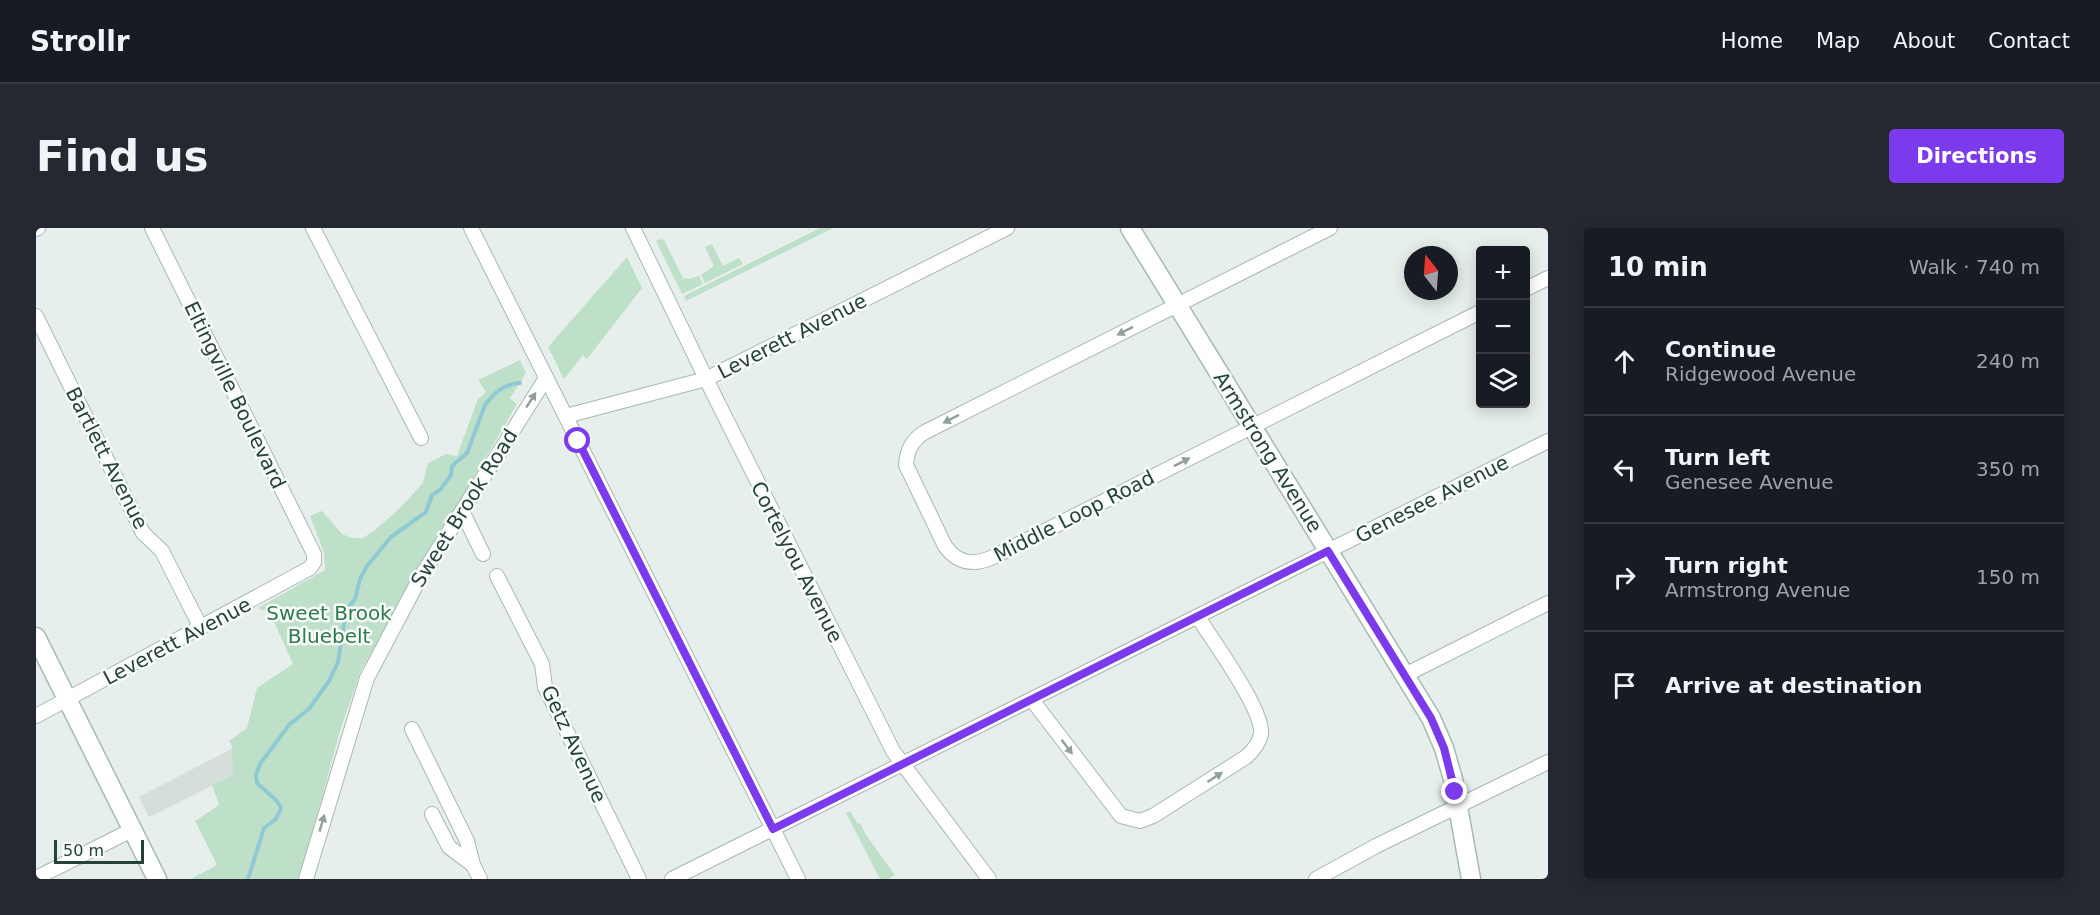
<!DOCTYPE html>
<html lang="en">
<head>
<meta charset="utf-8">
<style>
  body { margin:0; font-family:"DejaVu Sans",sans-serif; background:#242831; color:#f1f3f6 }
  .controls { position:absolute; right:18px; top:18px; display:grid; overflow:hidden; border-radius:6px; box-shadow:0 3px 15px #0003 }
  .controls button { width:54px; height:54px; display:grid; place-items:center; padding:0; border:0; border-bottom:2px solid #363941; background:#171b24; color:#f1f3f6; font:30px sans-serif }
  .compass { position:absolute; left:1368px; top:18px; width:54px; height:54px; border-radius:50%; background:#171b24; box-shadow:0 3px 15px #0003; rotate:343deg }
  .scale { position:absolute; left:18px; bottom:15px; width:90px; box-sizing:border-box; padding-left:6px; border:3px solid #24423a; border-top:0; font-size:16px; line-height:21px; white-space:nowrap; color:#24423a; -webkit-text-stroke:4px #f7fbf9; paint-order:stroke }
  .stop { position:absolute; width:18px; height:18px; margin:-14px; border:4px solid #7c3aed; border-radius:50%; background:#fff }
  .stop.end { background:#7c3aed; border-color:#fff; box-shadow:0 2px 6px #0008 }
  .list { margin:0; padding:0; list-style:none }
  h2 { display:flex; justify-content:space-between; align-items:center; height:78px; margin:0; padding:0 24px; font-size:26px }
  h2 small { font-size:20px; font-weight:400; color:#9ea1a6 }
  .list li { display:grid; grid-template-columns:39px 1fr auto; gap:18px; align-items:center; box-sizing:border-box; height:108px; padding:0 24px; border-top:2px solid #363941 }
  .list b { display:block; font-size:22px; white-space:nowrap }
  .list p { margin:0; font-size:20px; white-space:nowrap; color:#9ea1a6 }
  .list em { font-size:20px; font-style:normal; color:#9ea1a6 }
  .icon { flex:none; width:33px; height:33px; fill:none; stroke:currentColor; stroke-width:2; stroke-linecap:round; stroke-linejoin:round }
  .map { position:relative; flex:none; width:1512px; height:651px; overflow:hidden; border-radius:6px }
  header { display:flex; align-items:center; gap:36px; box-sizing:border-box; height:84px; padding:0 30px; background:#171b24; border-bottom:2px solid #363941 }
  header strong { font-size:28px }
  nav { display:flex; gap:33px; margin-inline-start:auto; font-size:21px }
  .intro { display:flex; align-items:center; justify-content:space-between; box-sizing:border-box; height:144px; padding:0 36px }
  h1 { margin:0; font-size:42px }
  .button { padding:15px 27px; border-radius:6px; background:#7c3aed; color:#fff; font-size:21px; font-weight:700 }
  main { display:flex; gap:36px; padding:0 36px }
  aside { flex:1; background:#171b24; border-radius:6px; box-shadow:0 3px 15px #0003 }
  .map>svg:first-child { display:block }
  .built { fill:#d4dfda }
  .green { fill:#bfe0c8 }
  .lines { fill:none; stroke-linecap:round; stroke-linejoin:round }
  .stream { stroke:#8ec9d4; stroke-width:4 }
  .street-casing { stroke:#a8b8b2; stroke-width:16 }
  .secondary-casing { stroke:#a4bbb3; stroke-width:21 }
  .street { stroke:#fff; stroke-width:14 }
  .secondary { stroke:#fff; stroke-width:18 }
  .oneway { fill:#92a09c }
  .route { stroke:#7c3aed; stroke-width:8 }
  .labels { text-anchor:middle; stroke-width:5; stroke-linejoin:round; paint-order:stroke }
  .street-label { font-size:20px; fill:#24423a; stroke:#f7fbf9 }
  .park-label { font-size:20px; fill:#2d7a4b; stroke:#f7fbf9 }
</style>
</head>
<body>
<header>
<strong>Strollr</strong>
<nav><a>Home</a><a>Map</a><a>About</a><a>Contact</a></nav>
</header>
<div class="intro"><h1>Find us</h1><a class="button">Directions</a></div>
<main>
<div class="map">
<svg width="1512" height="651" viewBox="0 0 1512 651">
  <rect width="100%" height="100%" fill="#e6efeb"/>
  <!-- built -->
  <path class="built" d="M197,520l1,27 -85,42 -10,-20z"/>
  <!-- green -->
  <g class="green">
    <path d="M784,0h13l-147,73 -2,-5z"/>
    <path d="M625,11l3,1 19,38 7,1 9,-3 4,8 -21,10 -26,-53z"/>
    <path d="M676,16l11,22 16,-8 4,6 -38,19 -4,-8 13,-9 -9,-19z"/>
    <path d="M591,29l15,31 -55,71 -4,-4 -19,24 -16,-32z"/>
    <path d="M484,132l6,13 -16,25 7,6 -156,266 -21,61 -40,148h-109l26,-14 -22,-44 24,-16 -7,-20 21,-10 -1,-29 -3,-5 18,-13 10,-40 36,-24 -23,-51 -12,-5 67,-38 -1,-17 -14,-37 12,-5 20,23 10,4h11l11,-7 27,-24 22,-24 5,-20 18,-9 11,2 21,-57 8,-7 -8,-12z"/>
    <path d="M814,583l8,13 2,-1 6,12 29,40 -7,4h-8l-34,-66z"/>
  </g>
  <g class="lines">
    <!-- stream -->
    <path class="stream" d="M212,651l16,-51 12,-9 5,-11 -4,-7 -20,-18 -1,-8 4,-11 29,-39 20,-16 20,-28 9,-19 8,-51 9,-12 5,-20 7,-13 24,-29 35,-25 6,-17 8,-5 11,-15 1,-9 15,-13 18,-48c10,-13 19,-21 35,-22"/>
    <!-- street casing -->
    <g class="street-casing">
      <g id="street">
        <path d="M277,0l108,210"/>
        <path d="M435,0l327,651"/>
        <path d="M597,0l81,167 179,356 96,128"/>
        <path d="M1294,0l-405,204c-13,8 -18,18 -19,33l39,81c13,18 28,20 48,11l487,-245"/>
        <path d="M0,1l2,-1"/>
        <path d="M1490,61l22,-11"/>
        <path d="M0,88l107,217 19,18 39,77"/>
        <path d="M530,188l140,-37 301,-151"/>
        <path d="M426,283l21,43"/>
        <path d="M461,348l45,88 3,23 94,192"/>
        <path d="M1369,447l143,-72"/>
        <path d="M996,472l89,116 19,5 13,-5 93,-59c7,-6 13,-13 15,-23 3,-24 -49,-94 -63,-117"/>
        <path d="M0,488l274,-148 4,-6v-8l-162,-326"/>
        <path d="M376,501l55,112 6,24 7,14"/>
        <path d="M396,586l17,33 24,18"/>
        <path d="M0,650l96,-48"/>
        <path d="M270,651l61,-201 53,-100 126,-200"/>
        <path d="M636,651l876,-438"/>
        <path d="M1280,651l60,-33 172,-84"/>
      </g>
    </g>
    <!-- secondary casing -->
    <g class="secondary-casing">
      <g id="secondary">
        <path d="M1094,0l301,490 13,30 9,31 18,100"/>
        <path d="M0,409l121,242"/>
      </g>
    </g>
    <!-- street -->
    <use href="#street" class="street"/>
    <!-- secondary -->
    <use href="#secondary" class="secondary"/>
  </g>
  <!-- one-way arrows -->
  <defs><path id="oneway-solid" d="M-6-.8H1V-3.2L6.5 0L1 3.2V.8H-6Z" transform="scale(1.5)"/></defs>
  <g class="oneway">
    <use href="#oneway-solid" transform="translate(1089 103) rotate(153)"/>
    <use href="#oneway-solid" transform="translate(495 172) rotate(-57)"/>
    <use href="#oneway-solid" transform="translate(915 191) rotate(153)"/>
    <use href="#oneway-solid" transform="translate(1146 234) rotate(-27)"/>
    <use href="#oneway-solid" transform="translate(1031 519) rotate(53)"/>
    <use href="#oneway-solid" transform="translate(1179 549) rotate(-33)"/>
    <use href="#oneway-solid" transform="translate(286 595) rotate(-74)"/>
  </g>
  <g class="lines">
    <!-- route -->
    <path class="route" d="M542,213l195,388 555,-278 103,167 13,30 11,44"/>
  </g>
  <g class="labels">
    <!-- street labels -->
    <g class="street-label">
      <text transform="translate(756 108) rotate(-27)" y="7">Leverett Avenue</text>
      <text transform="translate(199 167) rotate(64)" y="7">Eltingville Boulevard</text>
      <text transform="translate(1232 224) rotate(58)" y="7">Armstrong Avenue</text>
      <text transform="translate(71 230) rotate(63)" y="7">Bartlett Avenue</text>
      <text transform="translate(1396 271) rotate(-27)" y="7">Genesee Avenue</text>
      <text transform="translate(428 280) rotate(-58)" y="7">Sweet Brook Road</text>
      <text transform="translate(1038 288) rotate(-27)" y="7">Middle Loop Road</text>
      <text transform="translate(761 334) rotate(63)" y="7">Cortelyou Avenue</text>
      <text transform="translate(141 413) rotate(-28)" y="7">Leverett Avenue</text>
      <text transform="translate(538 516) rotate(65)" y="7">Getz Avenue</text>
    </g>
    <!-- park labels -->
    <g class="park-label">
      <text x="293" y="392">Sweet Brook<tspan x="293" dy="23">Bluebelt</tspan></text>
    </g>
  </g>
</svg>
<div class="controls">
<button>+</button>
<button>−</button>
<button><svg class="icon" aria-label="layers" viewBox="0 0 24 24"><path d="M12 4l9 5-9 5-9-5zM3 14l9 5 9-5"/></svg></button>
</div>
<svg class="compass" viewBox="-18 -18 36 36"><path d="M0-13l5 13h-10z" fill="#e53935"/><path d="M0 13l5-13h-10z" fill="#9ea1a6"/></svg>
<div class="scale">50 m</div>
<div class="stop" style="left:542px;top:213px"></div>
<div class="stop end" style="left:1419px;top:564px"></div>
</div>
<aside>
<h2>10 min<small>Walk · 740 m</small></h2>
<ul class="list">
<li><svg class="icon" aria-label="ahead" viewBox="0 0 24 24"><path d="M12 20V5M6 11l6-6 6 6"/></svg><div><b>Continue</b><p>Ridgewood Avenue</p></div><em>240 m</em></li>
<li><svg class="icon" aria-label="left" viewBox="0 0 24 24"><path d="M17 20v-9H6M10 6l-5 5 5 5"/></svg><div><b>Turn left</b><p>Genesee Avenue</p></div><em>350 m</em></li>
<li><svg class="icon" aria-label="right" viewBox="0 0 24 24"><path d="M7 20v-9h11M14 6l5 5-5 5"/></svg><div><b>Turn right</b><p>Armstrong Avenue</p></div><em>150 m</em></li>
<li><svg class="icon" aria-label="arrive" viewBox="0 0 24 24"><path d="M6 21V4h12l-3 4 3 4H6"/></svg><div><b>Arrive at destination</b></div></li>
</ul>
</aside>
</main>
</body>
</html>
